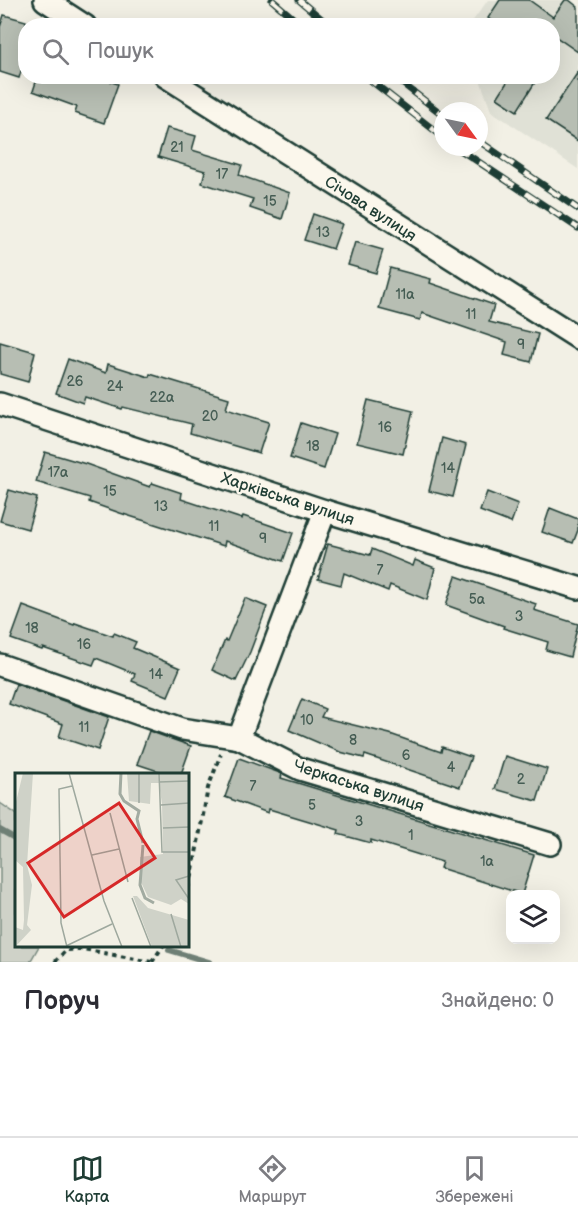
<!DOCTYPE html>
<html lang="uk">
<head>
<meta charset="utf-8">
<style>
  body { margin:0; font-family:"Balsamiq Sans",sans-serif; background:#f7f7f7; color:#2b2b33 }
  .controls { position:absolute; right:18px; bottom:18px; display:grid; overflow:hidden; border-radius:12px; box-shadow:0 6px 24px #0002 }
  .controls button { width:54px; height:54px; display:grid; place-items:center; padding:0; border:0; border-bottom:2px solid #e1e1e2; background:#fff; color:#2b2b33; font:30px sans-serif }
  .compass { position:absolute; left:434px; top:102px; width:54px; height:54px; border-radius:50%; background:#fff; box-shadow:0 6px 24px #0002; rotate:123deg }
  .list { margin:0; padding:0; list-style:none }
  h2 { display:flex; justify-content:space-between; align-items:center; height:78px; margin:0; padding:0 24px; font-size:26px }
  h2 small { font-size:20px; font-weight:400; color:#7c7c81 }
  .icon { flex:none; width:33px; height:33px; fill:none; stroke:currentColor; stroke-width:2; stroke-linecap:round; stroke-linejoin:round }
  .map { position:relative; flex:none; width:578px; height:962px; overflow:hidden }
  .search { position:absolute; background:#fff; box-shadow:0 6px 24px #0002; left:18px; right:18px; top:18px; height:66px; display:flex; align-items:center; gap:15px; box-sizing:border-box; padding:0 21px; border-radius:24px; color:#7c7c81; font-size:22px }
  .sheet { height:174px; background:#fff }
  nav { display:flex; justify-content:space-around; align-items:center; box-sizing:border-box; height:84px; border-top:2px solid #e1e1e2; background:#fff; font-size:16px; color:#7c7c81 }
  nav a { display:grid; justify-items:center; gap:3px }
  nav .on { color:#1f3d34 }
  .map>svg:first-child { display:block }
  .built { fill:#e0e1d6 }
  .green { fill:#cfd2c8; stroke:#77887e; stroke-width:1.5 }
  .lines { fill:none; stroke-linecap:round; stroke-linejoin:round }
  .stream { stroke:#6e7f75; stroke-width:6 }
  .building { fill:#b7beb3; stroke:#1f3d34; stroke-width:1.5 }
  .minor-casing { stroke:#1f3d34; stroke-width:26 }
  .path { stroke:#1f3d34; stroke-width:4; stroke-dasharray:4.5 4.5; stroke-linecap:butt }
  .minor { stroke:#fbf7ec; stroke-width:21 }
  .rail-casing { stroke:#1f3d34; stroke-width:7 }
  .rail { stroke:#fbf7ec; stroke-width:4.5; stroke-dasharray:14; stroke-linecap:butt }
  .labels { text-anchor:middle; stroke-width:5; stroke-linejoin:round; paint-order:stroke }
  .number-label { font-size:14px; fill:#455d54 }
  .street-label { font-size:16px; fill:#1f3d34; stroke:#fbf7ec }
  .inset-river { fill:none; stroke:#a2aba1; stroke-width:3 }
  .inset-road { fill:none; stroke:#9ea89e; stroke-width:1.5 }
  .view { fill:#d62828; fill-opacity:0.15; stroke:#d62828; stroke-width:3 }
  .inset-edge { fill:none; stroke:#1f3d34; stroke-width:3 }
</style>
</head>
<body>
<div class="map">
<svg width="578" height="962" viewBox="0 0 578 962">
  <rect width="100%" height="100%" fill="#f2f0e5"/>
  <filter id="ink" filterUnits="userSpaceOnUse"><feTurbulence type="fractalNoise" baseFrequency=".0167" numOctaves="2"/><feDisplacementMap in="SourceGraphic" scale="12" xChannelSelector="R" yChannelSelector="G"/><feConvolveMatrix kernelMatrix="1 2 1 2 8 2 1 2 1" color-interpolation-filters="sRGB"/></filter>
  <g filter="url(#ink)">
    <!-- built -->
    <path class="built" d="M488,0h83l7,5v164l-87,-58 -12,-34 73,-1v-50h-83z"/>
    <!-- green -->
    <path class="green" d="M0,803l16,11v132h23l-9,16h-30z"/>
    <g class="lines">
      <!-- stream -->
      <g class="stream">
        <path d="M0,830l16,9"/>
        <path d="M169,950l40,12"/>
      </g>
    </g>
    <!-- building -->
    <g class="building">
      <path d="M500,0h29l24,17 12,-17h4l9,7v45l-26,-18v-8h-54l-10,-8z"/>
      <path d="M4,15l22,6v34l-7,23 -19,-6v-45z"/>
      <path d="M578,72v69l-32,-21z"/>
      <path d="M38,76h57l23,8 -14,39 -29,-10 2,-6 -44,-16z"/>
      <path d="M511,76h28l-22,35 -20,-13z"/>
      <path d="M167,128l29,8 -4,14 50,15 -3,10 51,18 -8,26 -32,-11 3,-9 -51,-16 3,-12 -47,-14z"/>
      <path d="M313,214l29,10 -9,25 -29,-9z"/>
      <path d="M355,242l28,8 -7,23 -28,-8z"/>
      <path d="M390,268l41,11 -1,4 64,22 -5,17 49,12 -7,28 -27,-7 3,-13 -85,-29 -2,7 -41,-11z"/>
      <path d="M0,342l35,10 -7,30 -28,-8z"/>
      <path d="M68,359l38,14 2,-9 41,13 1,-3 79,24 -3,11 43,13 -10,31 -69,-20 2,-9 -69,-17 -1,2 -37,-12 -2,6 -27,-10z"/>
      <path d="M368,400l45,11 -10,43 -46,-11z"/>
      <path d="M301,423l34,11 -11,35 -34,-11z"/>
      <path d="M442,438l24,7 -13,52 -24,-6z"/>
      <path d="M45,452l41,12 64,23 2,-4 30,10 -1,6 61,20 1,-3 50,17 -10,28 -58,-20 -1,5 -104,-33 -31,-11 1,-4 -54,-16z"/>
      <path d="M9,490l28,8 -9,31 -28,-8z"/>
      <path d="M487,492l31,12 -7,19 -31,-12z"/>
      <path d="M550,508l28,11v11l-5,13 -31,-11z"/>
      <path d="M328,544l42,11 2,-6 41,17 2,-6 20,8 -8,32 -37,-15 -2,6 -44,-18 -3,12 -23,-6z"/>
      <path d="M456,576l80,28 -2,6 44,14 -8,33 -24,-7 2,-8 -45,-14 1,-2 -58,-21z"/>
      <path d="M245,598l22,9 -17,45 -14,29 -24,-11 13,-30 2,1z"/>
      <path d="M23,606l51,19 1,-2 38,13 1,-3 22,9 -3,6 47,20 -12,28 -36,-15 3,-7 -39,-16 -3,7 -50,-17 -1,2 -31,-11z"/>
      <path d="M16,684l93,33 -11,33 -39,-13 4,-13 -54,-20z"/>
      <path d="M302,699l23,10 -4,8 69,17 51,18 1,-5 29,10 -11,30 -95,-32 -1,3 -24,-6 -51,-22z"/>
      <path d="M149,731l42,15 -10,28h-14l-30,-10z"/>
      <path d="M505,756l42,13 -10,32 -42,-12z"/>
      <path d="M239,758l41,15 2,1 -1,4 253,77 -12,39 -82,-26 2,-6 -71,-22v3l-33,-9 1,-4 -70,-21 -1,4 -43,-16z"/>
    </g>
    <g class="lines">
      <!-- minor casing -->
      <g class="minor-casing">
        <g id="minor">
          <path d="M45,0l40,26"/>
          <path d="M165,76l413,262"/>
          <path d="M0,404l325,107 253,77"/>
          <path d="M0,665l182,64 57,9 61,31 250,75"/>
          <path d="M239,738l86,-227"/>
        </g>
      </g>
      <!-- path -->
      <g class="path">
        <path d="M188,887l4,-12 16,-87 13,-34"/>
        <path d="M55,962l11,-12 17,-1 68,13"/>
        <path d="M152,962l11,-16"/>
      </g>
      <!-- minor -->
      <use href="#minor" class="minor"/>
      <!-- rail casing -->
      <g class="rail-casing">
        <g id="rail">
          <path d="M272,0l30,26"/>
          <path d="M299,0l31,26"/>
          <path d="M365,76l78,61"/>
          <path d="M393,76l50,39"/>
          <path d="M479,141l99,68"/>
          <path d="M456,147l122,81"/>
        </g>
      </g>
      <!-- rail -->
      <use href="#rail" class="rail"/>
    </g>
  </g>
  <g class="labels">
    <!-- number labels -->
    <g class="number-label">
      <text x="177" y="152">21</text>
      <text x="222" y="179">17</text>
      <text x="270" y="206">15</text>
      <text x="323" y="237">13</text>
      <text x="405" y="299">11а</text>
      <text x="471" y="319">11</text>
      <text x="521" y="349">9</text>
      <text x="75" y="386">26</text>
      <text x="115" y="391">24</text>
      <text x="162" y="402">22а</text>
      <text x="210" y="421">20</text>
      <text x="385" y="432">16</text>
      <text x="313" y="451">18</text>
      <text x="448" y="473">14</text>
      <text x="58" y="477">17а</text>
      <text x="110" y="496">15</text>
      <text x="161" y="511">13</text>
      <text x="214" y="531">11</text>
      <text x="263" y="543">9</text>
      <text x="380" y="575">7</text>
      <text x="477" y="604">5а</text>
      <text x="519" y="621">3</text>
      <text x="32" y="633">18</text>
      <text x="84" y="649">16</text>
      <text x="156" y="679">14</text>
      <text x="307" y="725">10</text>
      <text x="84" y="732">11</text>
      <text x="353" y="745">8</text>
      <text x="406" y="760">6</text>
      <text x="451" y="772">4</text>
      <text x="521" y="784">2</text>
      <text x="253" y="791">7</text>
      <text x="312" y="810">5</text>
      <text x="359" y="826">3</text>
      <text x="411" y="840">1</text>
      <text x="487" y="866">1а</text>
    </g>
    <!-- street labels -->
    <g class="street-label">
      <text transform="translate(371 208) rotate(33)" y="6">Січова вулиця</text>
      <text transform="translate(288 498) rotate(18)" y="6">Харківська вулиця</text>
      <text transform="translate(359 785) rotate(18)" y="6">Черкаська вулиця</text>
    </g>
  </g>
  <!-- overview -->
  <g transform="translate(15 773)">
    <rect width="174" height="174" fill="#f2f0e5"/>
    <path d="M8,0h10l-6,92 5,20 -5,40 4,5 -16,17v-20l8,3 1,-10 -1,-53 -8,-7v-54zM112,0h62v131l-8,-5 -10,6 -23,-8 -8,-17v-23l23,-3 -1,-50 -3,-21h-8l-1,21 -21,-3zM118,123h4l11,12 41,12v27h-37z" fill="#cfd2c8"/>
    <path class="inset-river" d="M106,0l-1,21 4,7 15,10 -2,8 6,24M128,72l-3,40 5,13 9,5"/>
    <path class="inset-road" d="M54,0l35,128 18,46M144,0l3,79h27M144,9l30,-1M124,30v-30M146,32l28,-2M95,40l18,69M148,55l26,-1M77,82l27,-6M174,103l-13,4 13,19M117,125l19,49M156,141l10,33M51,173l46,-22M52,174l-6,-24 -2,-134 13,-3"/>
    <path class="view" d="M104,30l36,55 -91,59 -36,-54z"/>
    <rect width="174" height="174" class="inset-edge"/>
  </g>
</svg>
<div class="controls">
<button><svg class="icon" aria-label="layers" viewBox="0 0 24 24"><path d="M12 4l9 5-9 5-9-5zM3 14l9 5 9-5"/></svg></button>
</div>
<svg class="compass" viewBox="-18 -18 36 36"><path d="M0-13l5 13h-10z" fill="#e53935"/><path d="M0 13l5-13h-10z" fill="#7c7c81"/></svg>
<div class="search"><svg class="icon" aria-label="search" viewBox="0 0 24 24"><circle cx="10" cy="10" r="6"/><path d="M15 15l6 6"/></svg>Пошук</div>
</div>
<section class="sheet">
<h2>Поруч<small>Знайдено: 0</small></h2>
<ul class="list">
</ul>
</section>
<nav>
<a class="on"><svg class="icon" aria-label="map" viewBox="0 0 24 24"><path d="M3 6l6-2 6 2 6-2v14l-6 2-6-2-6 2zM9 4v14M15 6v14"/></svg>Карта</a>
<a><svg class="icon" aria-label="directions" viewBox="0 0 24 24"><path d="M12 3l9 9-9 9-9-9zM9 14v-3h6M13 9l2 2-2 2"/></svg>Маршрут</a>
<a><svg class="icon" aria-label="saved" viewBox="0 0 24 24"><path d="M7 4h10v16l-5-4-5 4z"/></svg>Збережені</a>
</nav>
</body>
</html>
